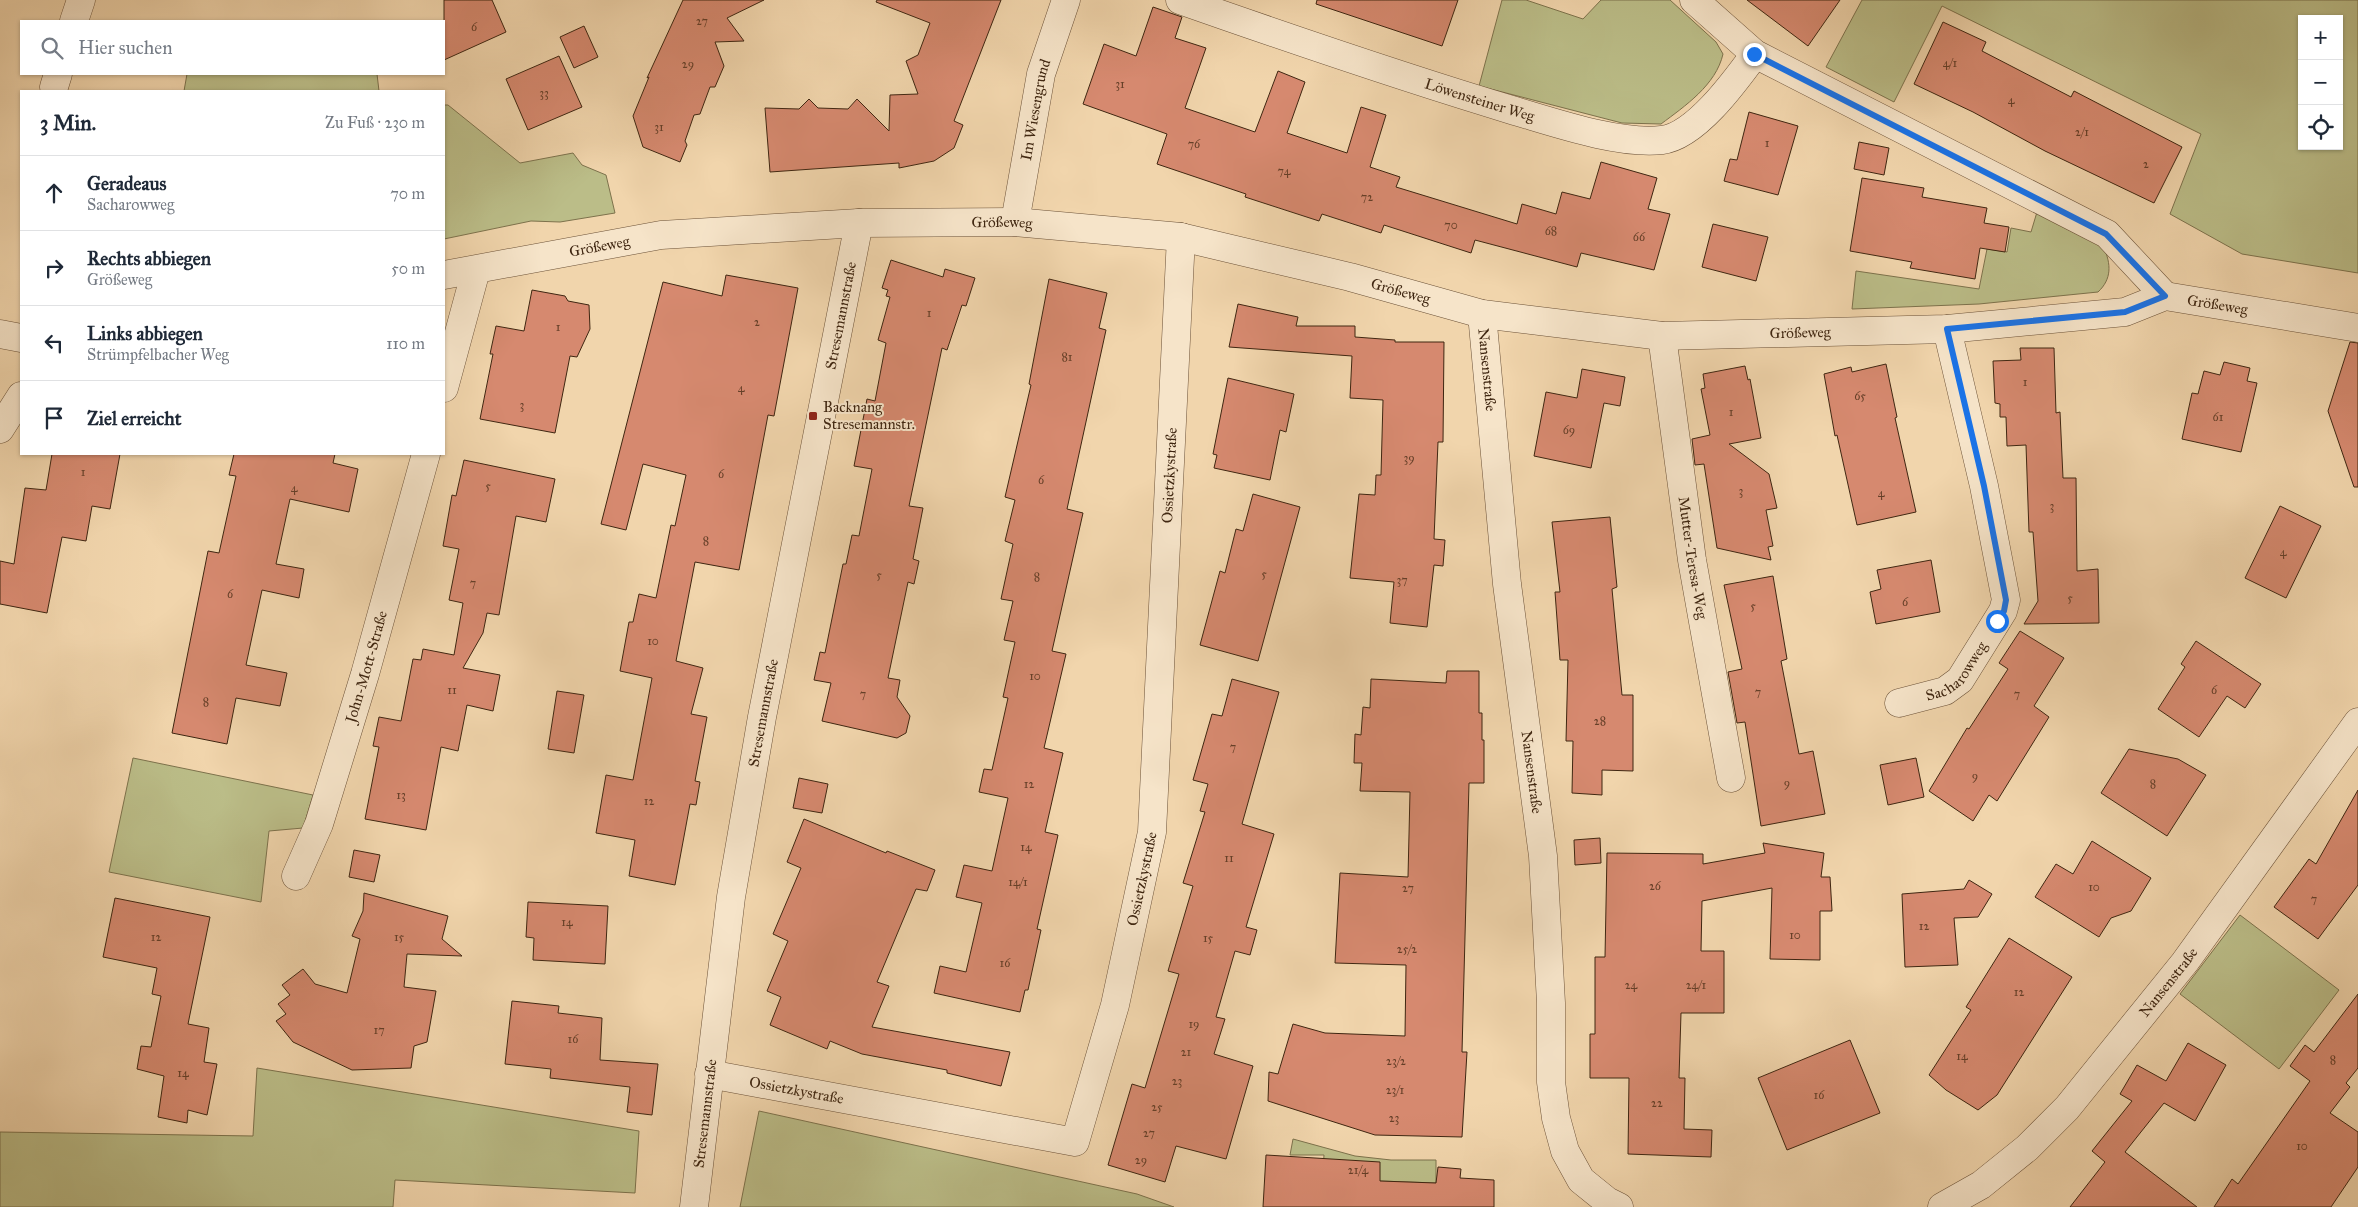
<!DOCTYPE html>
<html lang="de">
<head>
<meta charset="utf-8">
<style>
  body { margin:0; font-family:"IM FELL Great Primer",serif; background:#f2f2f3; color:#1f2937 }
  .controls { position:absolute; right:15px; top:15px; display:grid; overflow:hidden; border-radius:0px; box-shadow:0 1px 4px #0004 }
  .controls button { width:45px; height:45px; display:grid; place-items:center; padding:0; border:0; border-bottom:1px solid #e0e1e3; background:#fff; color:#1f2937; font:25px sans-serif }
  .stop { position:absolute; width:15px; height:15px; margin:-11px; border:4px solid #1a73e8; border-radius:50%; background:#fff }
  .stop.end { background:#1a73e8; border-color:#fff; box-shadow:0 1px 5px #0008 }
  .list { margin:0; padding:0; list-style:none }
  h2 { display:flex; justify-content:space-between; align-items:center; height:65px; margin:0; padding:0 20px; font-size:21px }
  h2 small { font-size:16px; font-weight:400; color:#747a83 }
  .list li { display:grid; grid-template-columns:32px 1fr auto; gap:15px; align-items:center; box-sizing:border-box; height:75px; padding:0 20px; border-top:1px solid #e0e1e3 }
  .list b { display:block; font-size:19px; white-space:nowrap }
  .list p { margin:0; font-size:16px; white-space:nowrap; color:#747a83 }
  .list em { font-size:16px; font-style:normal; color:#747a83 }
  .icon { flex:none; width:28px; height:28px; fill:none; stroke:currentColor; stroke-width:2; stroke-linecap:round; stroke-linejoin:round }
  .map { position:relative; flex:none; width:2358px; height:1207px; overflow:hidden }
  .search { position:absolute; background:#fff; box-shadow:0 1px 4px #0004; left:20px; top:20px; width:425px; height:55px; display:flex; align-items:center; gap:12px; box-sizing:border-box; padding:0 18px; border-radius:0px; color:#747a83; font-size:19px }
  .panel { position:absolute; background:#fff; box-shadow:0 1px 4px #0004; left:20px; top:90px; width:425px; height:365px; border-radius:0px }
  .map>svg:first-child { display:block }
  .green { fill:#bbbd88; stroke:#7d724c; fill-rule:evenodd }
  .building { fill:#d6896f; stroke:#3f2611 }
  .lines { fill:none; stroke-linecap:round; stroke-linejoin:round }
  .minor-casing { stroke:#6c5238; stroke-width:29 }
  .minor { stroke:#f6e4c9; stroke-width:28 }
  .route { stroke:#1a73e8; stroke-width:6 }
  .poi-dot { fill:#8f2418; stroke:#f6e4c9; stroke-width:2 }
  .labels { text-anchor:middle; stroke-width:4; stroke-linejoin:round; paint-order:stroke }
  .number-label { font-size:12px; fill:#653f28 }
  .street-label { font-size:15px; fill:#3f2611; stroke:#f6e4c9 }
  .poi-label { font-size:15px; fill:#3f2611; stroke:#f6e4c9; text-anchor:start }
</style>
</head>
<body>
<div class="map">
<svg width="2358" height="1207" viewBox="0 0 2358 1207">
  <rect width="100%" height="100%" fill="#f1d5ac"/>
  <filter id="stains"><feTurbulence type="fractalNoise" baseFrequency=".004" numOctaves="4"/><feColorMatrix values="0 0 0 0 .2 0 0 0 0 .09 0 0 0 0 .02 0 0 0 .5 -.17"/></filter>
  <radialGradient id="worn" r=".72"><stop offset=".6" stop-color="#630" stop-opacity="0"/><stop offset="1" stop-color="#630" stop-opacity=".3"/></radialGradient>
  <!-- green -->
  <g class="green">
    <path d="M1502,0h24l57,19 18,-19h69l46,42 7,12c-7,31 -38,52 -62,70l-39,-1 -143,-37z"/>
    <path d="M1862,0h496v273l-116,-19 -72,-40 31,-80 -259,-128 -48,96 -68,-35zM2302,19h37v127h-37z"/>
    <path d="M187,74h190l2,17h-195z"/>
    <path d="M444,105h4l72,58 53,-10 9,12 24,10 9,38 -55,9 -29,-1 -87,18z"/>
    <path d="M2037,212l67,36c7,16 8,31 -6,44l-119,12 -127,5 4,-38 123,18 8,-40 20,3 4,-24 20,4z"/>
    <path d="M133,758l180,37 -10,33 -34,3 -8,71 -152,-30z"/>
    <path d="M2240,915l99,75 -60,79 -99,-75z"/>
    <path d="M257,1068l382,63 -4,62 -240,-13 -2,27h-393v-75l253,4z"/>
    <path d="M759,1111l378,83 37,13h-434z"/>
    <path d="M1293,1139l62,17 36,4h45v23l-56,-2 -57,-11 1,-15h-34z"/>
  </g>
  <!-- building -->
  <g class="building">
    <path d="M444,0h48l14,32 -62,28z"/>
    <path d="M683,0h81l-37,18 17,23 -29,1 9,24 -9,21h-5l-10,27 -6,1 -9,26 2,4 -7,17 -37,-15 -10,-31 16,-39 -2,1z"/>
    <path d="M877,0h124l-47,121 9,4 -9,23 -20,13 -35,7v-5l-129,9 -5,-64 34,1 10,-10 9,9 30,1 9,-10 32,32 1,-36 28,-1 -12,-33 12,-6 12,-32 -54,-21z"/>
    <path d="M1317,0h141l-16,46 -126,-42z"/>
    <path d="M1747,0h93l-32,46z"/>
    <path d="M1153,7l29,10 -7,21 31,10 -21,60 70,24 23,-61 27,11 -18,51 60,20 14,-46 25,8 -16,52 30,10 -4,10 121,37 5,-20 34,10 6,-22 28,7 11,-37 56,16 -9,31 22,5 -16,56 -73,-17 -4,14 -102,-27 -4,13 -87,-28 -3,8 -59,-19 -3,7 -74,-24 1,-3 -89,-30 10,-30 -84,-30 21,-60 32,12z"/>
    <path d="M1943,22l43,20 -4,9 89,46 3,-6 108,56 -28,56 -109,-52 -72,-39 -59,-28z"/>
    <path d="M584,26l14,31 -24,11 -14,-31z"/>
    <path d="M559,56l23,51 -54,23 -22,-51z"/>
    <path d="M1749,112l49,14 -20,69 -54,-14 6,-22 7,1z"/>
    <path d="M1859,142l30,6 -5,27 -30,-6z"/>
    <path d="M1862,178l62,10 -2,9 65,11 -3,15 25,4 -4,25 -25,-4 -5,31 -65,-11 2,-6 -62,-11z"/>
    <path d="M1713,224l55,13 -12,44 -54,-14z"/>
    <path d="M891,260l52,17 2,-8 30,9 -9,28 -4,-1 -15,45 -5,-2 -33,158 14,2 -10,51 6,2 -5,23 -6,-2 -20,96 12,2 -3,17 13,19 -4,17 -9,5 -75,-17 9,-38 -17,-3 6,-28 5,1 18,-89h3l6,-29 7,1 13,-67 -18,-3 13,-67 8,2 11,-58 -8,-3 12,-43 -4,-1 2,-6 -6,-2z"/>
    <path d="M726,275l72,13 -24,128 -6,-1 -29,155 -44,-8 -19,99 27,7 -12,46 16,3 -12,64 5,1 -4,23 -6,-1 -15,81 -46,-9 6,-36 -39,-7 10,-58 27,5 19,-102 -32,-7 9,-49h4l6,-28 17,4 15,-73 4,1 11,-51 -43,-11 -17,66 -25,-6 62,-242 59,14z"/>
    <path d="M1049,279l58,14 -8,35 7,2 -39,179 16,4 -31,138 14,3 -22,94 19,5 -18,79 13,3 -21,94 4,1 -13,60h-3l-5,22 -86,-19 6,-27 26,6 16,-69 -26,-6 8,-32 28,6 16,-73 -29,-6 5,-23 8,1 16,-72 -5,-1 12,-55 -11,-2 9,-39 -12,-2 12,-55 -8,-3 10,-41 -10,-3 26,-112 -2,-1z"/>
    <path d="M532,290l33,6 3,5 21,4 1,24 -13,28 -7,-1 -15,77 -75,-14 13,-65h-3l6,-28 28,5z"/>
    <path d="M1238,304l60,13 -2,9h59v11l40,3v2h49l-1,100h-5l-4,97 11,1 -2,26 -9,-1 -7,62 -37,-4 4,-41 -44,-4 9,-84 16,1 1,-20h5l2,-75 -33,-2 2,-42 -123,-9z"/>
    <path d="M2350,342l8,1v144h-4l-26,-76z"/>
    <path d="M2020,348h34l2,65 4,-1 3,66h13l1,93 21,-2 1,54 -75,1 14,-23 -5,-69h-4l-3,-87 -19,1 -1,-29h-6v-13l-5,-1 -2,-42 28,-1z"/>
    <path d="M2224,362l26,6 -3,13 10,2 -16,69 -59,-13 10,-46 6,1 6,-23 16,4z"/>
    <path d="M1886,364l11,53 -2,1 21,94 -59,13 -20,-90 -2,1 -11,-62 27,-7 1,5z"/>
    <path d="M1745,366l3,14 2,-1 11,59 -32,6 40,30 8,34 -11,2 7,36 -5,1 3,13 -54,-12 -13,-84 -9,1 -3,-26 18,-4 -9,-46 4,-1 -2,-14z"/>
    <path d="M1582,369l43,8 -5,29 -16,-3 -13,65 -57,-12 12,-64 31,6z"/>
    <path d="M1228,378l66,16 -8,38 -6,-2 -10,50 -56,-12 3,-13 -4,-1z"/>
    <path d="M52,454h68l-10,55 -18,-3 -6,35 -24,-4 -15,76 -47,-9v-43l14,3 11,-76 21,2z"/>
    <path d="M234,454h101l-2,9 25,6 -9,43 -59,-13 -14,65 28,5 -5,29 -37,-8 -16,75 41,8 -7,33 -44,-8 -9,46 -55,-11 36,-182 11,2 17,-77 -7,-1z"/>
    <path d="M464,460l91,19 -9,43 -30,-6 -17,99 -12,-2 -4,20 -20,35 37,7 -7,36 -26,-6 -9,46 -17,-4 -15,83 -61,-11 14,-72 -6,-1 6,-29 22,4 12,-62 8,1 2,-11 31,6 9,-52 -14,-3 10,-51 -16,-3 9,-51 4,1z"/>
    <path d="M1253,494l47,13 -42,154 -58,-16 20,-74 5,2 11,-44 7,2z"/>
    <path d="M2280,506l41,20 -35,72 -41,-20z"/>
    <path d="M1610,517l7,70 -5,2 10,106h11v76l-31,-1v25l-30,-2 1,-52h-7l2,-81h-8l-5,-68h5l-8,-70z"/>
    <path d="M1931,560l9,52 -64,12 -6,-32 11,-3 -4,-19z"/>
    <path d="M1773,576l14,83 -6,2 18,93 14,-3 12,63 -64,12 -16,-104 -8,1 -9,-51 14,-3 -18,-84z"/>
    <path d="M2020,631l44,27 -30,48 15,11 -52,84 -8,-6 -16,26 -44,-30 38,-63 2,1 39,-60 -9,-6z"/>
    <path d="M2196,641l65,43 -16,24 -18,-12 -28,41 -41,-28 27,-42 -4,-3z"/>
    <path d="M1447,671h32v42h3v27h2v43h-15l-7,269h5l-5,85 -87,-2 -107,-34 1,-29 9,2 15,-50 32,9 80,3 1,-71 -71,-2 5,-90 68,4 2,-85 -50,-1 2,-28h-8l1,-29 6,1 2,-28 7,1 1,-29 75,4z"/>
    <path d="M1232,679l47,13 -37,132 32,10 -28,93 11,3 -7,25 -15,-4 -19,66 9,2 -11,35 39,12 -27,93 -50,-13 -11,36 -57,-17 24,-81 13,4 34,-114 -11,-3 25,-85 -10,-3 22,-71 -5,-1 8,-27 -15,-4 19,-66 10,2z"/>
    <path d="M557,691l27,4 -10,58 -26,-4z"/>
    <path d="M2129,749l49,10 28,16 -39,61 -66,-43z"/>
    <path d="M1916,758l8,39 -36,8 -8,-40z"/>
    <path d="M799,778l29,6 -6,29 -29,-5z"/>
    <path d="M2358,790v95l-40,54 -44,-32 35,-48 7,5z"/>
    <path d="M804,819l82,34 1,-2 48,19 -8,21 -11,-2 -39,93 12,4 -17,41 138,25 -9,34 -54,-13v-3l-85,-16 -32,-13 -3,8 -57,-24 11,-28 -14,-6 21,-50 -15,-7 28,-66 -14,-6z"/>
    <path d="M1600,838l1,25 -26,2 -1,-25z"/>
    <path d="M2092,841l59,37 -20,33 -20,7 -12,19 -64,-40 21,-33 17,10z"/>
    <path d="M1763,843l61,10 -3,24h9l2,34h-12v49l-50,-1 2,-71 -70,13 -1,50h23v62h-43l-2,65h6l-1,51 28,1 -1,27 -83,-3 1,-76h-39v-44h5v-77h10l2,-104 96,1v10l62,-11z"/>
    <path d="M354,850l26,5 -6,27 -25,-5z"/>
    <path d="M1969,880l23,14 -14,23 -24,1 4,47 -53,2 -3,-73 62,-5z"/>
    <path d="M364,893l84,23 -6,23 20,17 -55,-2 -3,33 32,4 -9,51 -13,4 -3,22 -59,2 -59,-28 -17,-21 10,-7 -8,-10 12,-9 -8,-10 21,-16 12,15 32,9 13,-54 -8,-3 11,-25z"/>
    <path d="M115,898l95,19 -22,107 21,4 -5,34 13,2 -10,51 -19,-5 -1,13 -29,-6 6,-41 -27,-7 4,-23 10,1 10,-51 -9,-2 5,-26 -54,-11z"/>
    <path d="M528,902l80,4 -3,58 -72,-4 1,-22 -8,-1z"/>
    <path d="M2009,938l63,39 -75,118 -19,15 -32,-20 -17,-15 42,-65 -5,-3z"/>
    <path d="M2358,994v74l-12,15 4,4 -20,26 28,19v35l-27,40h-117l18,-28 6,5 72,-103 -20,-15 15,-21 9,7z"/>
    <path d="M512,1001l47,5 -1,7 44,5 -2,42 58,4 -6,51 -25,-3 3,-25 -80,-9 1,-9 -46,-5z"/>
    <path d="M1850,1040l30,73 -93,37 -29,-72z"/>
    <path d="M2188,1043l38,22 -31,56 -31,-18 -39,49 72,55h-127l35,-45 -13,-11 40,-50 -12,-7 17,-29 29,16z"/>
    <path d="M1266,1155l114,7v19l56,2 2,-16 23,2 -1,9 34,2v27h-231z"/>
  </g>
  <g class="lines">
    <!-- minor casing -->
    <g class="minor-casing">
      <g id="minor">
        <path id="s1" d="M1180,0c111,39 222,77 335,111 41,12 105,34 147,29 34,-4 74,-60 93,-86"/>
        <path d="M1694,0l61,54 352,180 58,62"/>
        <path d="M74,21l7,-21"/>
        <path d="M54,87l4,-13"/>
        <path id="s2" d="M1015,222l26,-148 25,-74"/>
        <path id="s3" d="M444,275l217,-40 198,-12 156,-1 166,15 169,40 132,37 180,22 285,-7 178,-17 40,-16 193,32"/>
        <path id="s4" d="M1482,314l25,270 36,272 8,147v79l5,36 9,33 16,29 26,21 12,6"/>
        <path d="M0,334l21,4"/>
        <path id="s5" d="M1662,336l30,224 39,218"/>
        <path d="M444,388l32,-118"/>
        <path d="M0,429l21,-33"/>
        <path id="s6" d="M1899,703l46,-12 15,-11 43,-69 3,-11 -22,-114 -37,-157"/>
        <path id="s7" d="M296,876l23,-52 46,-150 61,-220"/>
        <path id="s8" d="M709,1074l366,68 40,-137 37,-173 29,-595"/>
        <path id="s9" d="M694,1207l37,-310 31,-180 97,-494"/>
        <path id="s10" d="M1942,1207l39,-22 46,-37 40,-40 118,-146 173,-240"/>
      </g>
    </g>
    <!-- minor -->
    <use href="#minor" class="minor"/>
  </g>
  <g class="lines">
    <!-- route -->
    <path class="route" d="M1754,54l352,180 59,62 -40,16 -178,17 37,157 22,114 -2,11 -7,10"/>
  </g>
  <!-- markers -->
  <rect class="poi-dot" x="808" y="411" width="10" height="10" rx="2.5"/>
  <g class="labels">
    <!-- number labels -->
    <g class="number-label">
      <text x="702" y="25">27</text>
      <text x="474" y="31">6</text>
      <text x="1950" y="67">4/1</text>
      <text x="688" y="68">29</text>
      <text x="1120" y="88">31</text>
      <text x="544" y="97">33</text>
      <text x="2011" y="104">4</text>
      <text x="659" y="131">31</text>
      <text x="2082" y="136">2/1</text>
      <text x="1767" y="147">1</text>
      <text x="1194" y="148">76</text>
      <text x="2146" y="168">2</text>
      <text x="1284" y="175">74</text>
      <text x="1367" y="201">72</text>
      <text x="1451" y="229">70</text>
      <text x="1551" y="235">68</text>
      <text x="1639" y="241">66</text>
      <text x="929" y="317">1</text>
      <text x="757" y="326">2</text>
      <text x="558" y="331">1</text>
      <text x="1067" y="361">81</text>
      <text x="2025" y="386">1</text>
      <text x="741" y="392">4</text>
      <text x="1860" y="400">65</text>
      <text x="522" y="409">3</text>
      <text x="1731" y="416">1</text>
      <text x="2218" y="421">61</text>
      <text x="1569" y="434">69</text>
      <text x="1409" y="462">39</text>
      <text x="83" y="476">1</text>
      <text x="721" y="478">6</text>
      <text x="1041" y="484">6</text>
      <text x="488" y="490">5</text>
      <text x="294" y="492">4</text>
      <text x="1741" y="495">3</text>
      <text x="1881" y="497">4</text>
      <text x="2052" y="510">3</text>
      <text x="706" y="545">8</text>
      <text x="2283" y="556">4</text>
      <text x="1264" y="578">5</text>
      <text x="879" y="579">5</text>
      <text x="1037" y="581">8</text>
      <text x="1402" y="584">37</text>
      <text x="473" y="587">7</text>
      <text x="230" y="598">6</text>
      <text x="2070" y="602">5</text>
      <text x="1905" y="606">6</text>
      <text x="1753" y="610">5</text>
      <text x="653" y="645">10</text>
      <text x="1035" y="680">10</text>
      <text x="452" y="694">11</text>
      <text x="2214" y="694">6</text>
      <text x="1758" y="696">7</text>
      <text x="863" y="698">7</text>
      <text x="2017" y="698">7</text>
      <text x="206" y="706">8</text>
      <text x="1600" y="725">28</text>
      <text x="1233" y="751">7</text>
      <text x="1975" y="780">9</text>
      <text x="1787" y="787">9</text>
      <text x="1029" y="788">12</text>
      <text x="2153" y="788">8</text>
      <text x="401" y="799">13</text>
      <text x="649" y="805">12</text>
      <text x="1026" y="851">14</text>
      <text x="1229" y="862">11</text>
      <text x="1018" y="886">14/1</text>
      <text x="1655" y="890">26</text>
      <text x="2094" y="891">10</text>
      <text x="1408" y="892">27</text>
      <text x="2314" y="903">7</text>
      <text x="567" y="926">14</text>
      <text x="1924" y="930">12</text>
      <text x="1795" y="939">10</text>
      <text x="156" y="941">12</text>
      <text x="399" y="941">15</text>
      <text x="1208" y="942">15</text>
      <text x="1407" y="953">25/2</text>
      <text x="1005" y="967">16</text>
      <text x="1631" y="989">24</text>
      <text x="1696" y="989">24/1</text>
      <text x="2019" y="996">12</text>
      <text x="1194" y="1028">19</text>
      <text x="379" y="1034">17</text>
      <text x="573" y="1043">16</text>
      <text x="1186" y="1056">21</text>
      <text x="1962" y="1060">14</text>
      <text x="2333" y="1064">8</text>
      <text x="1396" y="1065">23/2</text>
      <text x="183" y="1077">14</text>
      <text x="1177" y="1085">23</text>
      <text x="1395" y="1094">23/1</text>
      <text x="1819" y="1099">16</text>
      <text x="1657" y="1107">22</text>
      <text x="1157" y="1111">25</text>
      <text x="1394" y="1122">23</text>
      <text x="1149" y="1137">27</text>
      <text x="2302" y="1150">10</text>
      <text x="1141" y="1164">29</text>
      <text x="1358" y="1174">21/4</text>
    </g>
    <!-- street labels -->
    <g class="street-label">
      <text dy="5" stroke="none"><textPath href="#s1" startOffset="316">Löwensteiner Weg</textPath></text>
      <text dy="5" stroke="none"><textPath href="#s2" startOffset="114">Im Wiesengrund</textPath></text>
      <text dy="5" stroke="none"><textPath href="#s3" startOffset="562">Größeweg</textPath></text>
      <text dy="5" stroke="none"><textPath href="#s3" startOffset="158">Größeweg</textPath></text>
      <text dy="5" stroke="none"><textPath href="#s3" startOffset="968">Größeweg</textPath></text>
      <text dy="5" stroke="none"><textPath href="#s3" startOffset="1794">Größeweg</textPath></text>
      <text dy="5" stroke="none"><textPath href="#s9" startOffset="904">Stresemannstraße</textPath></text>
      <text dy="5" stroke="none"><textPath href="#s3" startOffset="1372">Größeweg</textPath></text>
      <text dy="5" stroke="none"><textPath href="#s4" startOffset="56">Nansenstraße</textPath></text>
      <text dy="5" stroke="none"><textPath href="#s8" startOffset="1049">Ossietzkystraße</textPath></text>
      <text dy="5" stroke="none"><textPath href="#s5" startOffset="224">Mutter-Teresa-Weg</textPath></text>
      <text dy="5" stroke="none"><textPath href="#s7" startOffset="221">John-Mott-Straße</textPath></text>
      <text dy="5" stroke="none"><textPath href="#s6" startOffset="69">Sacharowweg</textPath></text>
      <text dy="5" stroke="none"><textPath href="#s9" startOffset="499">Stresemannstraße</textPath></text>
      <text dy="5" stroke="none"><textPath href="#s4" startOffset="461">Nansenstraße</textPath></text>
      <text dy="5" stroke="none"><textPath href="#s8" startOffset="644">Ossietzkystraße</textPath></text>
      <text dy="5" stroke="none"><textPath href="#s10" startOffset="322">Nansenstraße</textPath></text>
      <text dy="5" stroke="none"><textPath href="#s8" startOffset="89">Ossietzkystraße</textPath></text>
      <text dy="5" stroke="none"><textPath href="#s9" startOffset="94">Stresemannstraße</textPath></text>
    </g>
    <!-- poi labels -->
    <g class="poi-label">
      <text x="823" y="412">Backnang<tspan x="823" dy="17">Stresemannstr.</tspan></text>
    </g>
  </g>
  <rect width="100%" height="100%" filter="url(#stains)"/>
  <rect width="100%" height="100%" fill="url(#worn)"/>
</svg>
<div class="controls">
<button>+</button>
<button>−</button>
<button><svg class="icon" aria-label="locate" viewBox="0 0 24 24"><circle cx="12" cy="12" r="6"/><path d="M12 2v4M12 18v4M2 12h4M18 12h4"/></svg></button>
</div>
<div class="stop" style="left:1997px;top:621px"></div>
<div class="stop end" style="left:1754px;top:54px"></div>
<div class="search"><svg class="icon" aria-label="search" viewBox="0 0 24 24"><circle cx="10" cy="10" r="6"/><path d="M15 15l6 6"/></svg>Hier suchen</div>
<section class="panel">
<h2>3 Min.<small>Zu Fuß · 230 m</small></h2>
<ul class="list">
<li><svg class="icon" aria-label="ahead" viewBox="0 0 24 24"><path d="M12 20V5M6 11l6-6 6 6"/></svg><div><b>Geradeaus</b><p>Sacharowweg</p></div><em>70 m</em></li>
<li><svg class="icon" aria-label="right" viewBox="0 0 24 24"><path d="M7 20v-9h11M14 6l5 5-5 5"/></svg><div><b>Rechts abbiegen</b><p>Größeweg</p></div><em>50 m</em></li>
<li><svg class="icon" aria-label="left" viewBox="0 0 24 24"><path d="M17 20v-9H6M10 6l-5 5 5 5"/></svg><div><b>Links abbiegen</b><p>Strümpfelbacher Weg</p></div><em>110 m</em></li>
<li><svg class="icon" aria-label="arrive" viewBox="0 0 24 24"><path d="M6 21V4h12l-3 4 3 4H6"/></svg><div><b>Ziel erreicht</b></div></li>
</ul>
</section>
</div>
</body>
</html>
